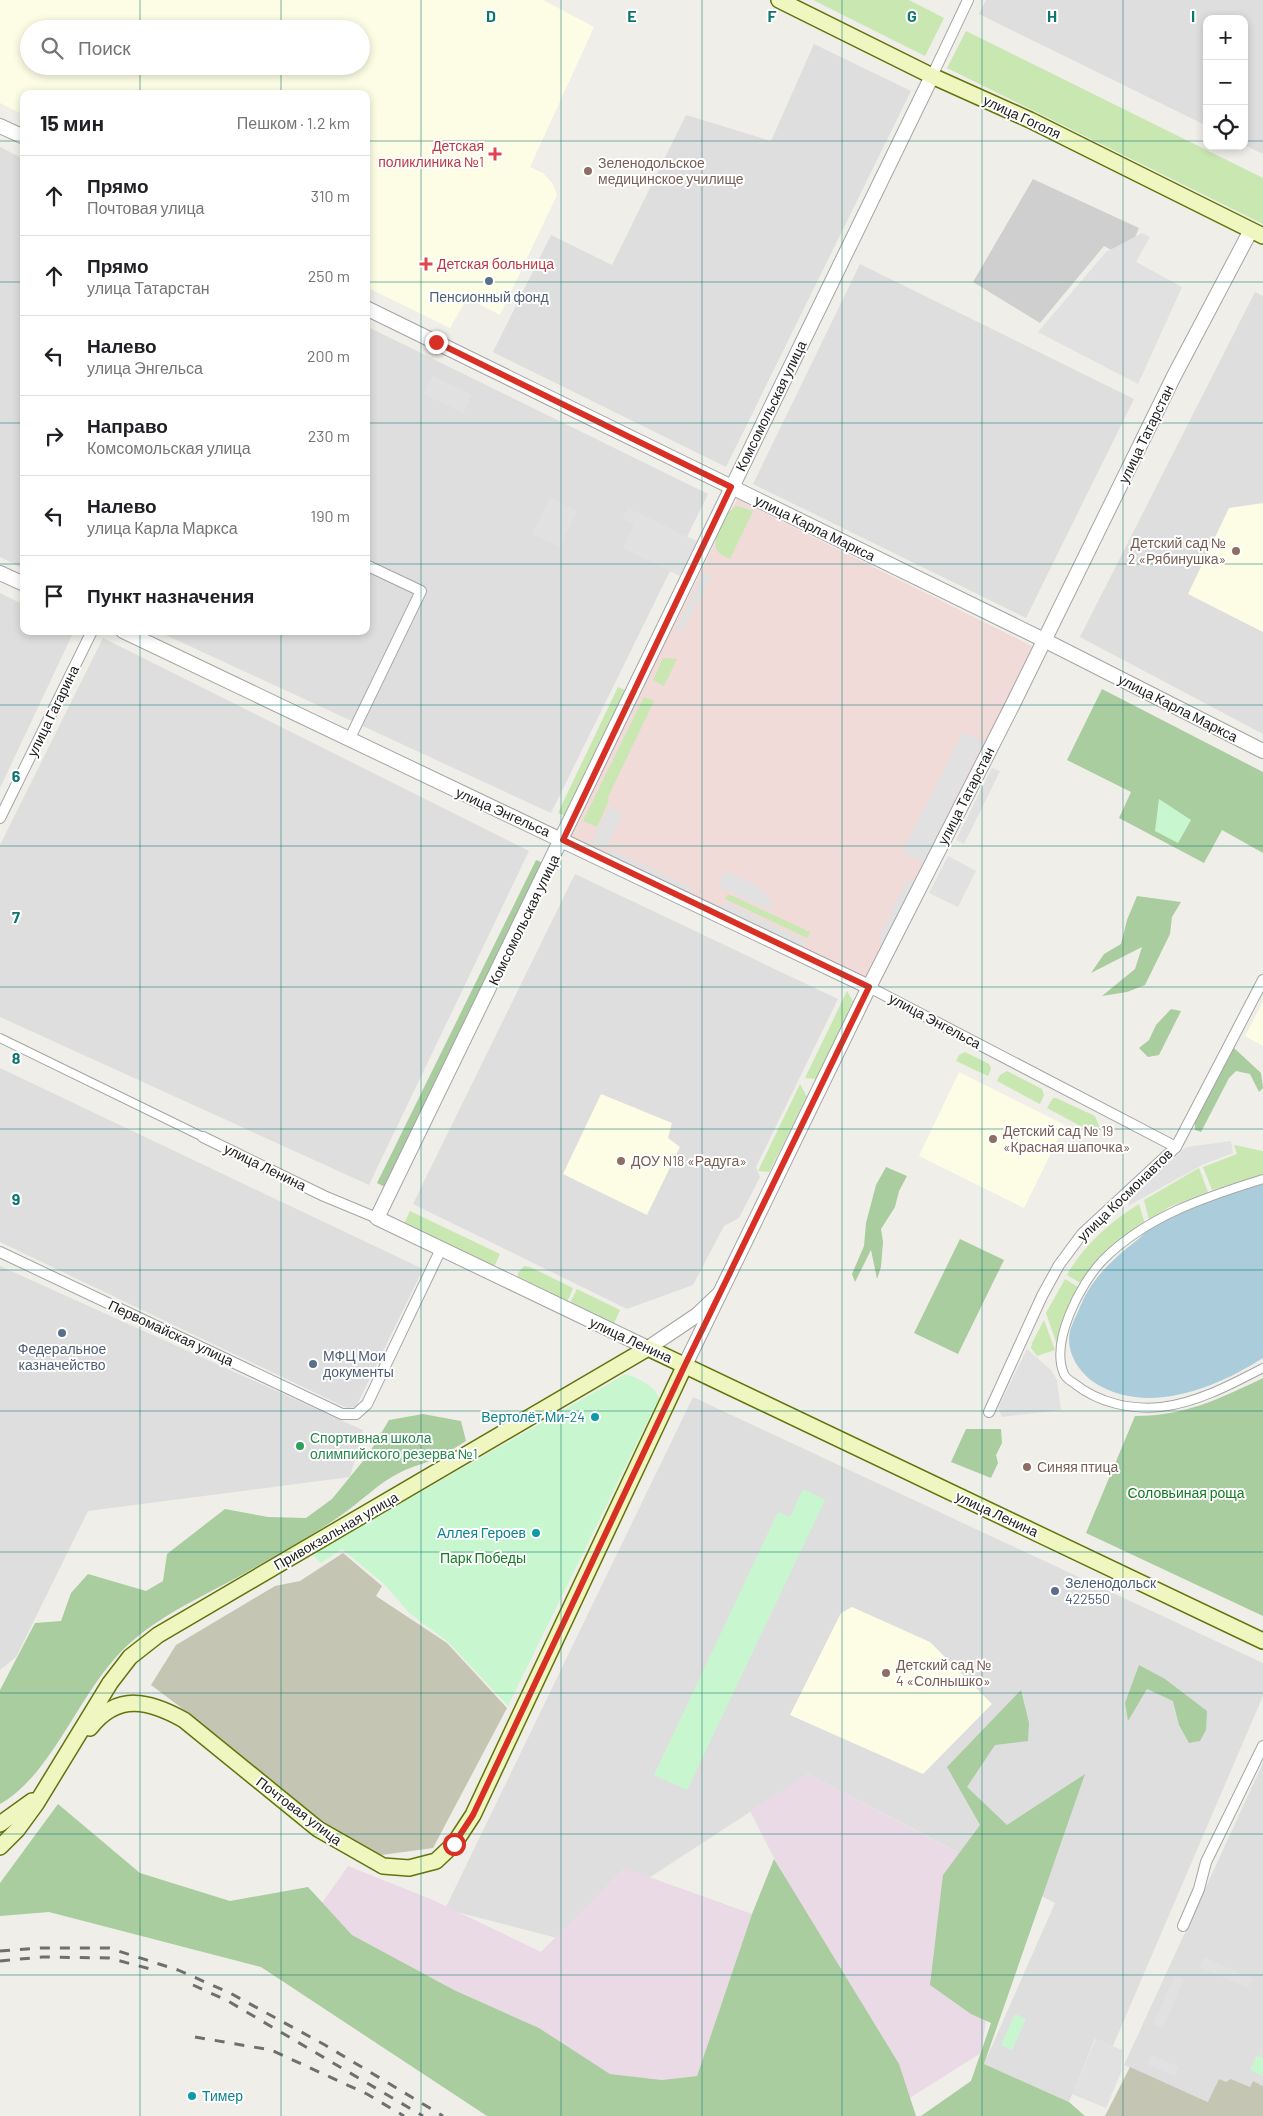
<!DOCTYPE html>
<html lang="ru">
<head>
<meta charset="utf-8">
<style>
  body { margin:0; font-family:Barlow,sans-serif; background:#f6f6f6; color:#202124 }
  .controls { position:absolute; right:15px; top:15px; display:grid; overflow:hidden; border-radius:10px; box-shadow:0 2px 8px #0003 }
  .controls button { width:45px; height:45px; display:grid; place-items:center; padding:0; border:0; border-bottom:1px solid #e0e0e0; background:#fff; color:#202124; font:25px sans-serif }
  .stop { position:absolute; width:15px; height:15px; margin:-11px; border:4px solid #d93025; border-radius:50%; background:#fff }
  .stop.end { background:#d93025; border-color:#fff; box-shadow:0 1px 5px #0008 }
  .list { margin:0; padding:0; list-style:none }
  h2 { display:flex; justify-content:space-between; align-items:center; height:65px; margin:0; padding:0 20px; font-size:21px }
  h2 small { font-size:16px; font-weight:400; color:#757577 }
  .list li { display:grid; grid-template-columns:32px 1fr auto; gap:15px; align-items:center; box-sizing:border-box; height:80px; padding:0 20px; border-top:1px solid #e0e0e0 }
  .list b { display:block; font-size:19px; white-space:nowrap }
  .list p { margin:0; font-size:16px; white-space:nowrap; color:#757577 }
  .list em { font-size:16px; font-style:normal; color:#757577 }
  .icon { flex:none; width:28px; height:28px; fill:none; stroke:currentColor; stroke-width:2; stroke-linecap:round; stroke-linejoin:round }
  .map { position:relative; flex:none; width:1263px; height:2116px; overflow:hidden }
  .search { position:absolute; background:#fff; box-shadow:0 2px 8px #0003; left:20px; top:20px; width:350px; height:55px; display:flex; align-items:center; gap:12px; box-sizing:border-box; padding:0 18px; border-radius:28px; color:#757577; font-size:19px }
  .panel { position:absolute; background:#fff; box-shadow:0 2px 8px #0003; left:20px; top:90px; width:350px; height:545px; border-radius:10px }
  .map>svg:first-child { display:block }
  .residential { fill:#dfdede }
  .commercial { fill:#f0dbd8 }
  .industrial { fill:#e9dae5 }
  .education { fill:#fcfde4; fill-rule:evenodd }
  .religious { fill:#cfcfcf }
  .construction { fill:#c4c5b3 }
  .grass { fill:#c8e7b1 }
  .forest { fill:#a9cd9f }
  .park { fill:#c8f7cf }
  .parking { fill:#e1e1e1 }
  .water { fill:#abcddb }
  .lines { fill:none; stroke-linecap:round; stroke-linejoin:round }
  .pedestrian-casing { stroke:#a5a5a5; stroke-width:10 }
  .minor-casing { stroke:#a5a5a5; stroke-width:12 }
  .tertiary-casing { stroke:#a5a5a5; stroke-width:16 }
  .secondary-casing { stroke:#62740b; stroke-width:18 }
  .pedestrian { stroke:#fff; stroke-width:8 }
  .minor { stroke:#fff; stroke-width:10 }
  .tertiary { stroke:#fff; stroke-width:14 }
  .secondary { stroke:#f0f6c0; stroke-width:15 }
  .rail { stroke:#6f6f6f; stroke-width:3; stroke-dasharray:10 10; stroke-linecap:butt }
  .route { stroke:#d93025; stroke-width:6 }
  .grid { fill:none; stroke:#0f766e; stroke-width:1; stroke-opacity:0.55 }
  .health-dot { fill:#e0444e; stroke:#fff; stroke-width:2 }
  .education-dot { fill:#8d6e63; stroke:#fff; stroke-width:2 }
  .service-dot { fill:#5c6f8a; stroke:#fff; stroke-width:2 }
  .culture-dot { fill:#0f9aa8; stroke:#fff; stroke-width:2 }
  .leisure-dot { fill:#2e9e5b; stroke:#fff; stroke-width:2 }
  .labels { text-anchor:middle; stroke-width:4; stroke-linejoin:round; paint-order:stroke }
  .street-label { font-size:14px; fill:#212121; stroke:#fff }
  .health-label { font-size:14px; fill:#be3a42; stroke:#fff; text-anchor:end }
  .education-label { font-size:14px; fill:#785e54; stroke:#fff; text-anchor:start }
  .service-label { font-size:14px; fill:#4e5e75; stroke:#fff }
  .culture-label { font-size:14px; fill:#0d838f; stroke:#fff; text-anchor:end }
  .leisure-label { font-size:14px; fill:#27864d; stroke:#fff; text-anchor:start }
  .park-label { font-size:14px; fill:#127b22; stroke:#fff }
  .grid-label { font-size:16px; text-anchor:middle; font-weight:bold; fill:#0f766e; stroke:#fff; stroke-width:4; stroke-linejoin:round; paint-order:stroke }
</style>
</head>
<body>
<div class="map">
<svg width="1263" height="2116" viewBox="0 0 1263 2116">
  <rect width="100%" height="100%" fill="#f0eee8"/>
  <!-- residential -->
  <g class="residential">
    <path d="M986,0h277v154l-19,-9v-126h-37v107l-228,-112z"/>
    <path d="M814,44l97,47 -185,376 -233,-115 58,-117 61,30 74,-150 85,26z"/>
    <path d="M0,147l24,12v410l-24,-12z"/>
    <path d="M860,264l274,135 -108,219 -273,-134z"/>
    <path d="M1255,292l8,4v438l-183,-97z"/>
    <path d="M366,326l342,168 -157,319 -394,-182h209z"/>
    <path d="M0,593l24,12v26h50l-74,157z"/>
    <path d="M103,638l426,213 -160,334 -369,-168v-172z"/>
    <path d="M575,874l263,125 -82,168 4,10 -21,41 -15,8 -31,59 -66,24 -214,-105z"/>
    <path d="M0,1068l423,201 -67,138 -9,1 -347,-166z"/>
    <path d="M0,1266l363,164 -13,47 -262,34 -72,146 -16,13z"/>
    <path d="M693,1397l570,266v33l-150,350 -18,-7 -26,63 -85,-38 71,-161 -247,-129 -251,164 -112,-29z"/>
    <path d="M1263,1763v323l-10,-5 -3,6 -19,-8 -22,23 -85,-37z"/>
  </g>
  <!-- commercial -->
  <path class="commercial" d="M737,499l297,148 -167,334 -299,-143z"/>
  <!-- industrial -->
  <g class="industrial">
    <path d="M808,1774l200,105 -27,174 -81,51 -150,-293z"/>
    <path d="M348,1866l85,34 108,52 83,-84 128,46 -55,162 -35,4 -52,-6 -71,-46 -85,-38 -102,-55 -30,-32z"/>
  </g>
  <!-- education -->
  <g class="education">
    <path d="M0,0h543l51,27 -64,140 13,6 10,11 4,11 -57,120 -33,-17 -17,30 -84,-41v-193h-342v21l-24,-12zM29,29h332v37h-332z"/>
    <path d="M1263,503v129l-75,-38 41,-86z"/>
    <path d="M1263,1002v44l-18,-10z"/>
    <path d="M959,1072l106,53 -41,83 -105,-52z"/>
    <path d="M601,1094l71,29 -4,15 12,9 -33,68 -84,-41z"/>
    <path d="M852,1607l78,35 62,62 -69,70 -133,-59 51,-102z"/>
  </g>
  <!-- religious -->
  <path class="religious" d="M1033,179l106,49 -13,30 -22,-12 -64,77 -67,-41z"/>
  <!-- construction -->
  <g class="construction">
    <path d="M343,1553l39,33 -6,10 71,47 60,65 -74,140 -59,8 -39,-22 -156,-128 -28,-21 25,-40 99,-59 25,-5z"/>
    <path d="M1130,2067l78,35 11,-23 7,3 5,-3 19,8 3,-6 10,5v30h-158z"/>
  </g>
  <!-- grass -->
  <g class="grass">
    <path d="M813,0h96l35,18 -19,38z"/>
    <path d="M966,31l297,147v46l-316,-156z"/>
    <path d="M737,506l16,5 -23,48c-5,-3 -10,-4 -13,-9 -6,-13 8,-39 20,-44z"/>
    <path d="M663,658l14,1 -13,27 -11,-6z"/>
    <path d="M618,687l9,4 -59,126 -10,-4z"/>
    <path d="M644,697l10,4 -47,98 2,1 -12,27 -14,-6z"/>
    <path d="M728,894l82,38 -3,6 -82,-39z"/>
    <path d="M847,991l7,12 -38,76 -11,-1z"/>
    <path d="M965,1052l24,12 2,5 -3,7 -32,-15 3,-6z"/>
    <path d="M1007,1071l35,18 2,6 -4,9 -43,-23 3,-6z"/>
    <path d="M800,1084l7,13 -38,75 -11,-1z"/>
    <path d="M1053,1098h3l39,18 4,10 -2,9 -50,-27z"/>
    <path d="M1234,1145l29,6v24l-51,15 -9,-23 34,-13z"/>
    <path d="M1199,1168l9,24 -39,15 -20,13 -5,-20z"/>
    <path d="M1139,1204l6,20 -63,60 -15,-9c16,-29 44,-54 72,-71z"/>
    <path d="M410,1211l90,43 -7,15 -90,-43z"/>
    <path d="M524,1266l6,1 43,21 -7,17 -48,-24v-8z"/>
    <path d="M1065,1279l15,9 -16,34 -7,23 -11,-32z"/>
    <path d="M577,1289l43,21 -7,16 -44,-21z"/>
    <path d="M1044,1320l11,30 -18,6 -6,-8 1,-5z"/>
  </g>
  <!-- forest -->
  <g class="forest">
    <path d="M1102,689l161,83v81l-41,-23 -18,33 -85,-45 12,-26 -64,-32z"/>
    <path d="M536,860l10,4 -159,324 -10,-5z"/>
    <path d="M1137,896l44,6 -9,15 -2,17 -25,51 -18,7 -25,4 33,-27 7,-22 -51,26 13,-19 17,-10 6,-24z"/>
    <path d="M1171,1009l10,2 -22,44 -11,2 -9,-9 10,-8 7,-15z"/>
    <path d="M1234,1048l27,25 2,15 -4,4 -9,-18 -14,-3 -7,7 -28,54 -6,-2v-10z"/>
    <path d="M886,1167l21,9 -8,15 -4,16 -14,22 2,13 -2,25 -4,12 -6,-29 -16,32 -3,-8 12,-28 2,-23 10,-38z"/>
    <path d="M960,1239l44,21 -46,94 -44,-21z"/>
    <path d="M1263,1378v238l-177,-83 49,-117c50,0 84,-17 128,-38z"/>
    <path d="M423,1414l38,7 5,20c-10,6 -20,13 -30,17 -11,6 -24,8 -35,14 -23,11 -40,30 -61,44 -28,20 -59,36 -88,53 -41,24 -86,42 -122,74 -50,44 -75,130 -130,161v-114l35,-67 26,-2 10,-28 17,-19 58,17 17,-10 4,-27 58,-45 43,8 38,1 26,-19 36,-44 21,-35z"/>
    <path d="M966,1429h35l1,14 -6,12 2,8 -7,15 -40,-16z"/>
    <path d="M1139,1665l26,14 42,32 -1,19 -6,11 -11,2 -10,-18 -6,-24 -26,-12 -19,32 -3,-18z"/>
    <path d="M1021,1690l8,33 -1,18 -33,4 -28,42 40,38 78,-51 -101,290 85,38 16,14h-164l50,-35 20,-58 -20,-9 -41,-29 13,-110 37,-50 -33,-58z"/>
    <path d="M58,1804l82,69 90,28 78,-14 44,48 102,55 85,38 71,46 52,6 35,-4 55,-162 22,-55 125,205 17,52h-429l-226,-149 -212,-55 -49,4v-33z"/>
  </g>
  <!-- park -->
  <g class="park">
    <path d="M1159,799l32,21 -13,23 -23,-12z"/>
    <path d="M626,1374c11,4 29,11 33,24l-151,308 -60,-64 -39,-29 -25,-29 -42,-35 -21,14 -11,-10 17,-7z"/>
    <path d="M803,1489l22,11 -138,290 -33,-15 124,-263 12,5z"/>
    <path d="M1015,2014l11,5 -14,31 -11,-5z"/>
    <path d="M1257,2055l6,3v18l-13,-6z"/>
  </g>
  <!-- parking -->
  <g class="parking">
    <path d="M1142,233l8,4 -14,25 46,25 -44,97 -100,-52 68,-80z"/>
    <path d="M433,376l39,19 -9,18 -39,-19z"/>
    <path d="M550,498l27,13 -17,36 -28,-13z"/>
    <path d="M628,508l69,33 -17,35 -57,-28 11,-23 -12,-6z"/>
    <path d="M704,573l7,3 -29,57 -6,-4z"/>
    <path d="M963,732l20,10 -60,121 -21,-11z"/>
    <path d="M992,768l8,3 -36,73 -8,-4z"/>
    <path d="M609,807l14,6 -17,36 -14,-7z"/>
    <path d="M610,849l82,39 -3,7 -82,-39z"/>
    <path d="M948,856l28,15 -18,36 -29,-14z"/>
    <path d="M725,871l35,16 13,16 -3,7 -52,-24z"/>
    <path d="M907,880l7,3 -31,63 -5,-7z"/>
    <path d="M724,902l82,39 -4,7 -82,-39z"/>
    <path d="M1231,1141l2,12 -31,12 -74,41 3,-8 55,-51z"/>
    <path d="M1027,1349l24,21 6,10 4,30 -59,7 -4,-9z"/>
    <path d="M1204,1957l49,22 -5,9 -49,-21z"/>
    <path d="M1175,1975l9,4 -21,49 -10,-4z"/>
    <path d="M1096,2039l26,11 -1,22 -15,36 -34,-14z"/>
    <path d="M1152,2055l27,12 -4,9 -28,-12z"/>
  </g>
  <!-- water -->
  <path class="water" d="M1263,1184v174c-49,31 -118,59 -171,23 -13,-10 -23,-25 -23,-42 0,-11 7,-22 11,-32 10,-25 27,-42 47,-59 10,-7 19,-17 30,-24 30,-20 71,-30 106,-40z"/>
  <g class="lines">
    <!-- pedestrian casing -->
    <g class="pedestrian-casing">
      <g id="pedestrian">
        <path d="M0,1038l203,99"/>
        <path d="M1263,1179c-58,18 -116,37 -160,81 -23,24 -53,82 -39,114 2,5 7,7 11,10 24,19 56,26 86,23 36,-4 71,-23 102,-39"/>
      </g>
    </g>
    <!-- minor casing -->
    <g class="minor-casing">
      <g id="minor">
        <path d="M932,76l36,-76"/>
        <path d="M349,740l72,-149 -55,-26"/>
        <path d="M0,818l92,-187"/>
        <path d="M869,987l307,160"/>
        <path d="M203,1137l121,59 53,22"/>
        <path d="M0,1252l342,162h14l11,-10 74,-155"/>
        <path d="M989,1412l53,-116 17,-31 23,-31 94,-87 87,-167"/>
        <path d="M1183,1926l16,-37 7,-27 57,-116"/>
      </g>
    </g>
    <!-- tertiary casing -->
    <g class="tertiary-casing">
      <g id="tertiary">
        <path d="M0,126l24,11"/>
        <path d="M366,308l678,332 219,111"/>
        <path d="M0,573l24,11"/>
        <path d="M123,631l746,356"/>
        <path d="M718,1295l-21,20 -49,33 -271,-130c188,-380 369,-762 555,-1142"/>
        <path d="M685,1365l184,-378 143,-281 162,-330 77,-146"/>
      </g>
    </g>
    <!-- secondary casing -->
    <g class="secondary-casing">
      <g id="secondary">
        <path d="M779,0l153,76 98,44 233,116"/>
        <path d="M90,1728c28,-36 60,-27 94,-8l134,109 65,37 26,2 27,-7 18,-17 19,-29 212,-450"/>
        <path d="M0,1824l32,-23"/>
        <path d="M0,1847l17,-17 19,-26 74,-121 20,-26 28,-22 490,-287 615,293"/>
      </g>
    </g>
    <!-- pedestrian -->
    <use href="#pedestrian" class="pedestrian"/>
    <!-- minor -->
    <use href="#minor" class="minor"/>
    <!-- tertiary -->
    <use href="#tertiary" class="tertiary"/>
    <!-- secondary -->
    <use href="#secondary" class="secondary"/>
    <!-- rail -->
    <g class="rail">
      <path d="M0,1951l40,-3h69l69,22 52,23 95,52 118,71"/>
      <path d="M0,1961l42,-4 67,1 49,13"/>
      <path d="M193,1985l35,16 195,115"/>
      <path d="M195,2037l76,13 96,44 37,22"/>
    </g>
  </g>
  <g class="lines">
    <!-- route -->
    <path class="route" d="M436,342l295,145 -168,353 306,147 -184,378 -212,450 -19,29"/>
  </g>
  <!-- grid -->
  <path class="grid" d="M140,0v29M281,0v29M421,0v2116M561,0v2116M702,0v2116M842,0v2116M982,0v2116M1123,0v2116M140,66v28M281,66v28M0,141h24M366,141h841M1244,141h19M0,282h24M366,282h897M0,423h24M366,423h897M0,564h24M366,564h897M140,631v1485M281,631v1485M0,705h1263M0,846h1263M0,987h1263M0,1129h1263M0,1270h1263M0,1411h1263M0,1552h1263M0,1693h1263M0,1834h1263M0,1975h1263"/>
  <!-- markers -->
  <g class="health-dot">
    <path d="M492.5 146.5h5v5h5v5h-5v5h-5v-5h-5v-5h5z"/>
    <path d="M423.5 256.5h5v5h5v5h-5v5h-5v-5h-5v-5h5z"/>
  </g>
  <g class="education-dot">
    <circle cx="588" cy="171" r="5"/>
    <circle cx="1236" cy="551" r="5"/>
    <circle cx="993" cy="1139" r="5"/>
    <circle cx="621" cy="1161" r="5"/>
    <circle cx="1027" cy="1467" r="5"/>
    <circle cx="886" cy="1673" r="5"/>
  </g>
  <g class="service-dot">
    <circle cx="489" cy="281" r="5"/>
    <circle cx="62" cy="1333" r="5"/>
    <circle cx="313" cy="1364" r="5"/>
    <circle cx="1055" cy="1591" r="5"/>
  </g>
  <g class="culture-dot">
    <circle cx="595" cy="1417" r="5"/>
    <circle cx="536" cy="1533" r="5"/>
    <circle cx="192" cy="2096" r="5"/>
  </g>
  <circle class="leisure-dot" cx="300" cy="1446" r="5"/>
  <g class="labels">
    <!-- street labels -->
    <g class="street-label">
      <text transform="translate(1022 117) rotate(25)" y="5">улица Гоголя</text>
      <text transform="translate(771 406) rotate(-64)" y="5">Комсомольская улица</text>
      <text transform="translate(1146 434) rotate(-64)" y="5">улица Татарстан</text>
      <text transform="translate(815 528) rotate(26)" y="5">улица Карла Маркса</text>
      <text transform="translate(1178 708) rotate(27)" y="5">улица Карла Маркса</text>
      <text transform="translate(53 711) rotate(-64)" y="5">улица Гагарина</text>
      <text transform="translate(966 796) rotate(-63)" y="5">улица Татарстан</text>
      <text transform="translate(503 812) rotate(24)" y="5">улица Энгельса</text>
      <text transform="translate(524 920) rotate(-64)" y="5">Комсомольская улица</text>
      <text transform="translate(935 1021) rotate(28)" y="5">улица Энгельса</text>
      <text transform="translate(265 1167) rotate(26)" y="5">улица Ленина</text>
      <text transform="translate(1125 1195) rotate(-44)" y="5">улица Космонавтов</text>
      <text transform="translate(171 1333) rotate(25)" y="5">Первомайская улица</text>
      <text transform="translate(631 1340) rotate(25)" y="5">улица Ленина</text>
      <text transform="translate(997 1514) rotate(25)" y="5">улица Ленина</text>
      <text transform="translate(336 1531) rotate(-30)" y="5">Привокзальная улица</text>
      <text transform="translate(299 1811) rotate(37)" y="5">Почтовая улица</text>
    </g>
    <!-- health labels -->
    <g class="health-label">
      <text x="484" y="151">Детская<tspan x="484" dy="16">поликлиника №1</tspan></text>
      <text x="437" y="269" text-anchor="start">Детская больница</text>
    </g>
    <!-- education labels -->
    <g class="education-label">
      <text x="598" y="168">Зеленодольское<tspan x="598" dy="16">медицинское училище</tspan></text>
      <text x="1226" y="548" text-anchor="end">Детский сад №<tspan x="1226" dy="16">2 «Рябинушка»</tspan></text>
      <text x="1003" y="1136">Детский сад № 19<tspan x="1003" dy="16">«Красная шапочка»</tspan></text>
      <text x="631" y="1166">ДОУ N18 «Радуга»</text>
      <text x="1037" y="1472">Синяя птица</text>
      <text x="896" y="1670">Детский сад №<tspan x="896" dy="16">4 «Солнышко»</tspan></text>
    </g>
    <!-- service labels -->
    <g class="service-label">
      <text x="489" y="302">Пенсионный фонд</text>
      <text x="62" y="1354">Федеральное<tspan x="62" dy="16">казначейство</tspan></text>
      <text x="323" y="1361" text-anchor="start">МФЦ Мои<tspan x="323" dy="16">документы</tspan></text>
      <text x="1065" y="1588" text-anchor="start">Зеленодольск<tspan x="1065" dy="16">422550</tspan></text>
    </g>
    <!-- culture labels -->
    <g class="culture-label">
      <text x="585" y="1422">Вертолёт Ми-24</text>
      <text x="526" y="1538">Аллея Героев</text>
      <text x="202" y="2101" text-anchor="start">Тимер</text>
    </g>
    <!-- leisure labels -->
    <g class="leisure-label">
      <text x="310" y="1443">Спортивная школа<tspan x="310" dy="16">олимпийского резерва №1</tspan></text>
    </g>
    <!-- park labels -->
    <g class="park-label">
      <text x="1186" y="1498">Соловьиная роща</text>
      <text x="483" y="1563">Парк Победы</text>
    </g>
  </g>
  <g class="grid-label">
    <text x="491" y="22">D</text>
    <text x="632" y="22">E</text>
    <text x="772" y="22">F</text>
    <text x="912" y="22">G</text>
    <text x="1052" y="22">H</text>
    <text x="1193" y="22">I</text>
    <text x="16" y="782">6</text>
    <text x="16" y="923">7</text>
    <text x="16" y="1064">8</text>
    <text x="16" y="1205">9</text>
  </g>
</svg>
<div class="controls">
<button>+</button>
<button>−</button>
<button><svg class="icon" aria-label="locate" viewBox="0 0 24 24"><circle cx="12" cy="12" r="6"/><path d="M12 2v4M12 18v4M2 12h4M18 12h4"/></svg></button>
</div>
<div class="stop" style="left:454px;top:1844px"></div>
<div class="stop end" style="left:436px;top:342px"></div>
<div class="search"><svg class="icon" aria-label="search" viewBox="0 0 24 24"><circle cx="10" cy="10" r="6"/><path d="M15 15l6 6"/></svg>Поиск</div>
<section class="panel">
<h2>15 мин<small>Пешком · 1.2 km</small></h2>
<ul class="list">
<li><svg class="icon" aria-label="ahead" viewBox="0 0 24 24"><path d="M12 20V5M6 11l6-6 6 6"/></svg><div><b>Прямо</b><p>Почтовая улица</p></div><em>310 m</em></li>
<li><svg class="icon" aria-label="ahead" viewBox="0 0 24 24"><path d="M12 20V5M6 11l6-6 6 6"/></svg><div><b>Прямо</b><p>улица Татарстан</p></div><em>250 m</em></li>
<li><svg class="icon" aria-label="left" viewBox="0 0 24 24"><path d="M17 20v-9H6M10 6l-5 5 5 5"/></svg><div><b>Налево</b><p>улица Энгельса</p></div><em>200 m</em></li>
<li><svg class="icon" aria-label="right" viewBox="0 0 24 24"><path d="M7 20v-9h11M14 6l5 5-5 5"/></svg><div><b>Направо</b><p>Комсомольская улица</p></div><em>230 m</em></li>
<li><svg class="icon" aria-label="left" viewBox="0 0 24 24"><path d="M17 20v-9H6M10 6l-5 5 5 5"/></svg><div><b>Налево</b><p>улица Карла Маркса</p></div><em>190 m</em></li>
<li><svg class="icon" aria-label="arrive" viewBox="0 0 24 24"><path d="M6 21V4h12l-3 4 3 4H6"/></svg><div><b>Пункт назначения</b></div></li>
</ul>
</section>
</div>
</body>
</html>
